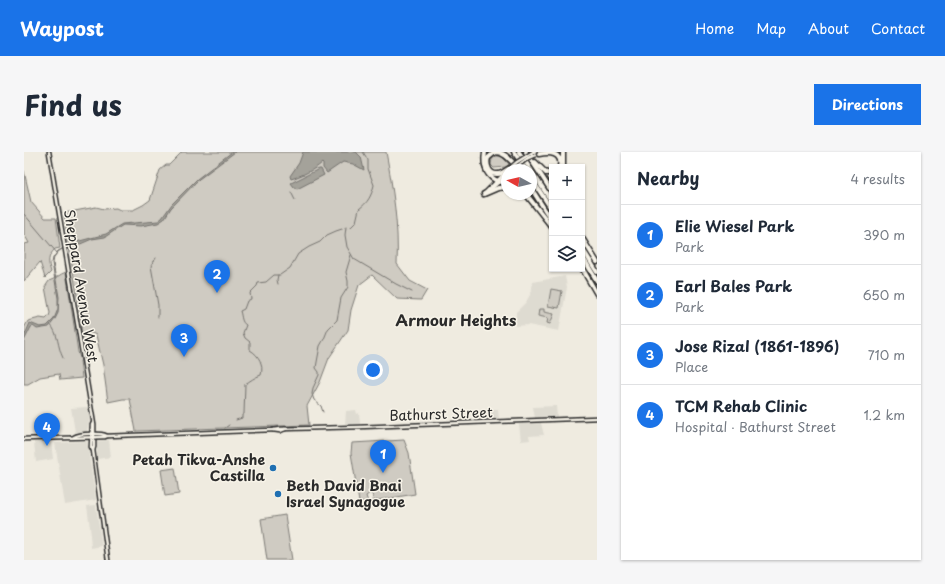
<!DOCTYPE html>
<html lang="en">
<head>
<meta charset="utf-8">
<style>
  body { margin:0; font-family:"Playpen Sans",sans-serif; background:#f6f6f7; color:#1f2937 }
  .controls { position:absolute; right:12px; top:12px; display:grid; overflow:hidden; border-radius:0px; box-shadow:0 1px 3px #0004 }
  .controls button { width:36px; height:36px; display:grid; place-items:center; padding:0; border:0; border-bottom:1px solid #e0e1e3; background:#fff; color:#1f2937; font:20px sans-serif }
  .compass { position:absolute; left:477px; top:12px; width:36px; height:36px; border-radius:50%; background:#fff; box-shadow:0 1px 3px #0004; rotate:278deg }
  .you { position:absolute; left:349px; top:218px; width:14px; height:14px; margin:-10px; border:3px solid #fff; border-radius:50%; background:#1a73e8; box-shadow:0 0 0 6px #1a73e833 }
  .badge { display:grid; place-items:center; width:26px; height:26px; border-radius:50%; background:#1a73e8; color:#fff; font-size:13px; font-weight:700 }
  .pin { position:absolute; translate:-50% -33px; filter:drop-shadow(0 1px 2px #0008) }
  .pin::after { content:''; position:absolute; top:21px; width:14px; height:12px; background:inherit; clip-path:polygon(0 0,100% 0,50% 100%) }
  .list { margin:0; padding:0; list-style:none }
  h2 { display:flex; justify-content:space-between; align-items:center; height:52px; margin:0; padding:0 16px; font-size:17px }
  h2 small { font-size:13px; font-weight:400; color:#747a83 }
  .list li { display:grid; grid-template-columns:26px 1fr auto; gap:12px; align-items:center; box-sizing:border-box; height:60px; padding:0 16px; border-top:1px solid #e0e1e3 }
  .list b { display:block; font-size:15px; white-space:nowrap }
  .list p { margin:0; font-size:13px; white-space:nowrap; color:#747a83 }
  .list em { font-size:13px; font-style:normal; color:#747a83 }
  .icon { flex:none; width:22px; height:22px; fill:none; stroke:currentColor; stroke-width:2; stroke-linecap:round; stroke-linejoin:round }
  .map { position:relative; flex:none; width:573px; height:408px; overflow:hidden; border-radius:0px }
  header { display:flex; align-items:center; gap:24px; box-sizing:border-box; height:56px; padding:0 20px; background:#1a73e8; color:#fff }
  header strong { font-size:19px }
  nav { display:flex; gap:22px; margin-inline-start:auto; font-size:14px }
  .intro { display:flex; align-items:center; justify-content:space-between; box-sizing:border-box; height:96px; padding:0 24px }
  h1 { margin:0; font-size:28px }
  .button { padding:10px 18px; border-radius:0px; background:#1a73e8; color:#fff; font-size:14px; font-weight:700 }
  main { display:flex; gap:24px; padding:0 24px }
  aside { flex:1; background:#fff; border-radius:0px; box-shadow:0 1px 3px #0004 }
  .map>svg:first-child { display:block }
  .built { fill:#dedbd1 }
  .green { fill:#cfcbc2; stroke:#7d7b76 }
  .water { fill:#a4a29a; stroke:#74726e }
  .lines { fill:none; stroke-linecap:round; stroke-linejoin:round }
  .stream { stroke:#74726e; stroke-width:1 }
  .secondary-casing { stroke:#2b2b2b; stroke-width:5.5 }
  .motorway-casing { stroke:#2b2b2b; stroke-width:7 }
  .secondary { stroke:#f7f3e8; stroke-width:2.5 }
  .motorway { stroke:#f7f3e8; stroke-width:4 }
  .secondary-bridge-casing { stroke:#2b2b2b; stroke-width:5.5; stroke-linecap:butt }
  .secondary-bridge { stroke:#f7f3e8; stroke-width:2.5 }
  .poi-dot { fill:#1f6fb2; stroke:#f7f3e8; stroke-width:1.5 }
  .labels { text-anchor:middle; stroke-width:3; stroke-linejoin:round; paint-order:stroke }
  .street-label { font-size:14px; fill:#2b2b2b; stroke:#f7f3e8 }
  .poi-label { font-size:14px; font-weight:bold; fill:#2b2b2b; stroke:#f7f3e8; text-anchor:end }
  .neighbourhood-label { font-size:15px; font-weight:bold; fill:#2b2b2b; stroke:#f7f3e8 }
</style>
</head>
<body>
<header>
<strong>Waypost</strong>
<nav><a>Home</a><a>Map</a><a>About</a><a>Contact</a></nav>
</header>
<div class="intro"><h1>Find us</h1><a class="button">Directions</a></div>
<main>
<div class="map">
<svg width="573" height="408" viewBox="0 0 573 408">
  <rect width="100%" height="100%" fill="#efebe0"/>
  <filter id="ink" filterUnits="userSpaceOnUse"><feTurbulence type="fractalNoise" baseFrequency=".025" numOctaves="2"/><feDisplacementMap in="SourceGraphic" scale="8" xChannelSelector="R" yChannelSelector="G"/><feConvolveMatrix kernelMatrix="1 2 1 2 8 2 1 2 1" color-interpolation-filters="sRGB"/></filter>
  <g filter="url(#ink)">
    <!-- built -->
    <g class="built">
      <path d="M541,124l2,11 -8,44 -31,-6 -12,1v-14l10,-10 5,-9 2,-11z"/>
      <path d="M532,254l1,11 -22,1 -2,-11z"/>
      <path d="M64,255l2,11 -3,14h-12l-4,-24z"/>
      <path d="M474,257l1,10 -17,1 -1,-10z"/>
      <path d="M332,258l1,4 2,-1 1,11h-15l1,-13z"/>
      <path d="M517,271l3,12 -15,1 1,4 -9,1 -2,-17z"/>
      <path d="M85,288l2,17 -14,2v-18z"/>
      <path d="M27,289l2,18 -17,3 -2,-20z"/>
      <path d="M63,289l9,59 -31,5 -10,-62z"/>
      <path d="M72,353l6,41 -11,2 -1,-13h1l-4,-29z"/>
    </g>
    <!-- green -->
    <g class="green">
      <path d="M158,0h204c7,37 13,75 11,112l13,17 17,9 -6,10 -24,-1 -25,-24 -13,10 -8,25 -3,20 -19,28 -9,24 -13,24 2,19 -173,6 -6,-32h-7l-15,3 -5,-37 -7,-30 -4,-2 -10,5c-3,-42 -13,-83 -18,-125l32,-6 8,2 12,-1 4,2h13l10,-5 7,-5 10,-30 6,-5h3z"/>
      <path d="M472,4h5l8,8 -3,3 -12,1 -3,-3 1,-6z"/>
      <path d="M0,19l7,31 14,16h11l4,30 -5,1c-8,8 -7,13 -4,23l-6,6 -5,-16 -16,19v-37l5,-1 -5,-9z"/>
      <path d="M42,120l12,80 3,9h-1l2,17 -22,2 -1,-6 -19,3 -12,7h-4v-56l4,-7 12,-3 6,1 3,-3 1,-3 -5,-26 4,-6c6,-2 11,-7 17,-9z"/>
      <path d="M527,137l11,2 -3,17 -11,-2z"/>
      <path d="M515,157h5v3l10,2 -4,10 -3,-1 1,-5 -10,-2z"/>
      <path d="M380,288l5,13 6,41 -43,7 1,-5 -3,-3 -4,3 2,6h-9l-8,-49 1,-10z"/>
      <path d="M151,316l4,26 -14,2 -4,-26z"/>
      <path d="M261,363l7,45h-25l-6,-41z"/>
    </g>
    <!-- water -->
    <g class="water">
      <path d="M208,0h3l-36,27 -28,29 -7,11 -6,4 -17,3 -18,-1 -18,12 -13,2 -14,6 -16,4 -4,3 -4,5 -1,6 6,34 -1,16 -3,6 -6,8 -12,2 -4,-3 -2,1 -7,14v-4l6,-14 10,4 7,-1 7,-7 4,-10v-11l-6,-35 1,-5 5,-7 18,-9 30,-8 16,-10 36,-3 4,-3 10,-14 25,-25z"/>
      <path d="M279,0h53l5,5 3,13 -11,-6 -10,-2 -16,11 -4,-5v-4l-1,-1c-8,7 -21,13 -31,16l-1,-3 9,-13z"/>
      <path d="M295,17h2l3,6 -27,14 -3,-2 -3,-4z"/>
    </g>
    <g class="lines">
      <!-- stream -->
      <g class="stream">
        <path d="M267,40l4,8"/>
        <path d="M0,62l33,39"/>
        <path d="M322,75l-1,8 2,12 7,12 42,25 16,8"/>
        <path d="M327,75l5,-5 3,-13c9,-7 12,-12 15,-24l-6,-16v-9l-5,-8"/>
        <path d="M132,106l-5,8 7,39v12"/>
        <path d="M254,123l-1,5 1,4"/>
        <path d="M26,172c9,10 7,22 13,34"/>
        <path d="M299,260l-2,-6 -7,-6 -2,-6 1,-6 6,-13v-3l-3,-4 1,-6 3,-16 4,-7 4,-10 9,-9 4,-22 7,-11v-6l-2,-9 5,-17"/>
        <path d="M212,268l6,-2v-3l2,-1 1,-30c5,-3 10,-7 16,-9 3,-10 -2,-20 -11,-25v-8l-5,-4 -2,-5 3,-8c-5,-3 -4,-8 -6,-14l4,-2 3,-8 4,-2 -1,-6 7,-7 1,-3 8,-1 8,-7h6l10,-7 8,-14 11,-7 11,-5 7,-7 9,-4 9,-3"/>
        <path d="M201,276l4,-3"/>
      </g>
      <!-- secondary casing -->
      <g class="secondary-casing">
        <g id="secondary">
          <path d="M25,0l45,273v22l-1,3"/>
          <path d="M467,37l16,-14"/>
          <path d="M461,41l22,-22"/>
          <path d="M69,271l-1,2 -1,22 2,3 15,110"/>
          <path d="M249,278l7,1 5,-2"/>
          <path d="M50,285c6,-4 27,-4 33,-1"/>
          <path d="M0,287l81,-2 2,-1 166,-6 7,-1 79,-2 238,-9"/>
        </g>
      </g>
      <!-- motorway casing -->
      <g class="motorway-casing">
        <g id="motorway">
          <path d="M461,0c-2,13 0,25 15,30"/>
          <path d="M490,0l12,18"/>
          <path d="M495,0l12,18"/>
          <path d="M502,0l26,40"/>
          <path d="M539,0v15"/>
          <path d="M515,2c10,-2 24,-2 21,13"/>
          <path d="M511,10l11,11h6"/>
          <path d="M486,16c-4,2 -8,6 -12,6 -9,1 -12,-9 -10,-16l7,-6c10,0 16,9 22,15"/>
          <path d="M507,18l21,32"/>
          <path d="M507,26l21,32"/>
          <path d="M507,36l21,33"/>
          <path d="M460,42l14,-6 9,-1"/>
          <path d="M502,42l26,33"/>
          <path d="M558,86l15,24"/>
          <path d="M558,96l15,24"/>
          <path d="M558,104l15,25"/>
          <path d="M558,116l15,26"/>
        </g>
      </g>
      <!-- secondary -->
      <use href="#secondary" class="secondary"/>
      <!-- motorway -->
      <use href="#motorway" class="motorway"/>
      <!-- secondary-bridge casing -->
      <g class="secondary-bridge-casing">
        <g id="secondary-bridge">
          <path d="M486,16l7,-6 16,-10"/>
          <path d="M488,18l16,-12 7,-3"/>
        </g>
      </g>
      <!-- secondary-bridge -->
      <use href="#secondary-bridge" class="secondary-bridge"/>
    </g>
  </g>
  <!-- markers -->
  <g class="poi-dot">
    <circle cx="249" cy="316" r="4"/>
    <circle cx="254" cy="342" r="4"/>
  </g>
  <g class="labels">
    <!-- street labels -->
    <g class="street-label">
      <text transform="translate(57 134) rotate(81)" y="5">Sheppard Avenue West</text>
      <text transform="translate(417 262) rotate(-2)" y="5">Bathurst Street</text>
    </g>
    <!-- poi labels -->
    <g class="poi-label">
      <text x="241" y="313">Petah Tikva-Anshe<tspan x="241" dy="16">Castilla</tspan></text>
      <text x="262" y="339" text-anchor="start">Beth David Bnai<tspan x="262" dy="16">Israel Synagogue</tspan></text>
    </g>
    <!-- neighbourhood labels -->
    <g class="neighbourhood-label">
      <text x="432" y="174">Armour Heights</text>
    </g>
  </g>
</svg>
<div class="controls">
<button>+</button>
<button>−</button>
<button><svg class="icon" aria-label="layers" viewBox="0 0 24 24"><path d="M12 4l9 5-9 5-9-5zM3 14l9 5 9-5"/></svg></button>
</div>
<svg class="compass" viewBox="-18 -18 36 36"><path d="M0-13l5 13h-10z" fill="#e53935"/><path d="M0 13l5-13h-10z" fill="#747a83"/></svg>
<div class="you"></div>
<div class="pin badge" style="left:359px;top:321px">1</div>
<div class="pin badge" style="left:193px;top:141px">2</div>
<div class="pin badge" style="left:160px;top:205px">3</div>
<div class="pin badge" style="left:23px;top:294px">4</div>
</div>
<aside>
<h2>Nearby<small>4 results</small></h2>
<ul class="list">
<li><span class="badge">1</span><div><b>Elie Wiesel Park</b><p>Park</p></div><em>390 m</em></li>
<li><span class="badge">2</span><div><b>Earl Bales Park</b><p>Park</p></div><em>650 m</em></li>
<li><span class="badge">3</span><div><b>Jose Rizal (1861-1896)</b><p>Place</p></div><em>710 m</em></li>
<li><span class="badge">4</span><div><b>TCM Rehab Clinic</b><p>Hospital · Bathurst Street</p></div><em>1.2 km</em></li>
</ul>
</aside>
</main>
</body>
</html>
